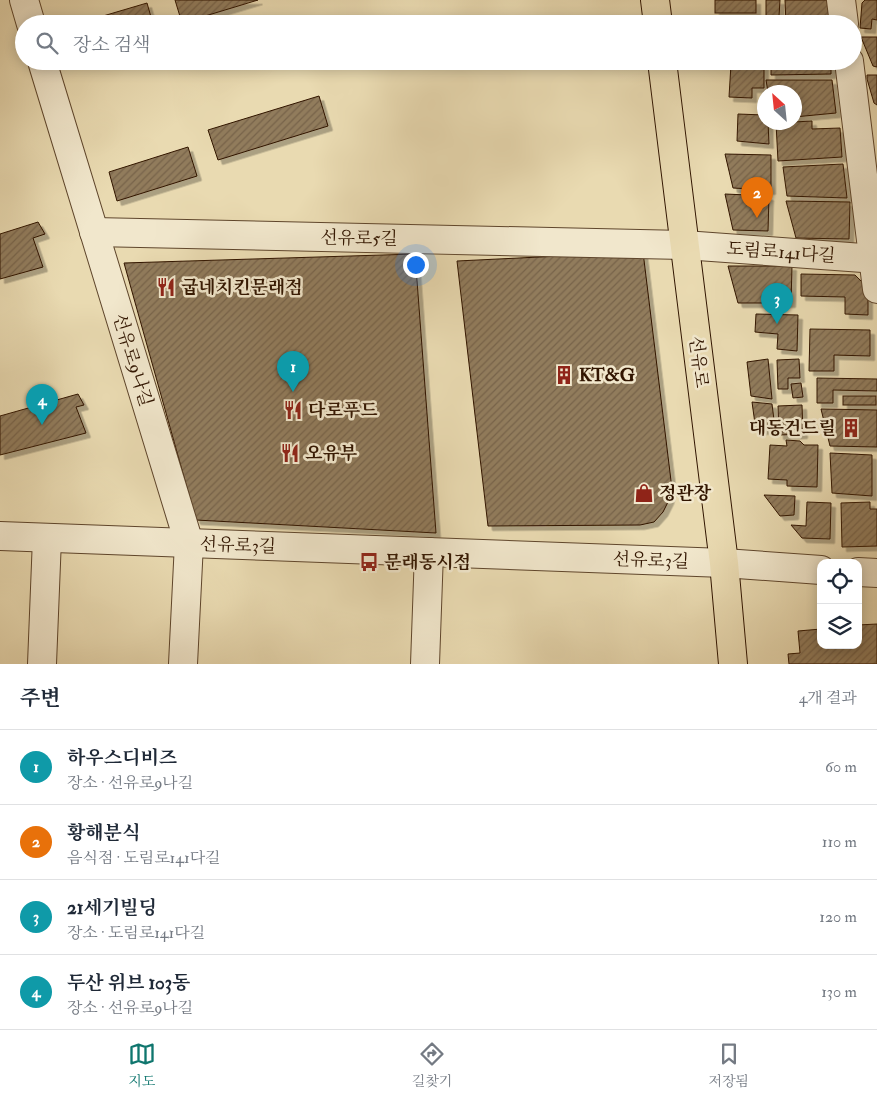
<!DOCTYPE html>
<html lang="ko">
<head>
<meta charset="utf-8">
<style>
  body { margin:0; font-family:"IM FELL Double Pica","Noto Serif KR",serif; background:#f6f6f7; color:#1f2937 }
  .controls { position:absolute; right:15px; bottom:15px; display:grid; overflow:hidden; border-radius:10px; box-shadow:0 2px 12px #0003 }
  .controls button { width:45px; height:45px; display:grid; place-items:center; padding:0; border:0; border-bottom:1px solid #e0e1e3; background:#fff; color:#1f2937; font:25px sans-serif }
  .compass { position:absolute; left:757px; top:85px; width:45px; height:45px; border-radius:50%; background:#fff; box-shadow:0 2px 12px #0003; rotate:333deg }
  .you { position:absolute; left:415px; top:264px; width:18px; height:18px; margin:-12px; border:4px solid #fff; border-radius:50%; background:#1a73e8; box-shadow:0 0 0 8px #1a73e833 }
  .badge { display:grid; place-items:center; width:32px; height:32px; border-radius:50%; background:#0f766e; color:#fff; font-size:16px; font-weight:700 }
  .pin { position:absolute; translate:-50% -41px; filter:drop-shadow(0 1px 2px #0008) }
  .pin::after { content:''; position:absolute; top:26px; width:18px; height:15px; background:inherit; clip-path:polygon(0 0,100% 0,50% 100%) }
  .list { margin:0; padding:0; list-style:none }
  h2 { display:flex; justify-content:space-between; align-items:center; height:65px; margin:0; padding:0 20px; font-size:21px }
  h2 small { font-size:16px; font-weight:400; color:#747a83 }
  .list li { display:grid; grid-template-columns:32px 1fr auto; gap:15px; align-items:center; box-sizing:border-box; height:75px; padding:0 20px; border-top:1px solid #e0e1e3 }
  .list b { display:block; font-size:19px; white-space:nowrap }
  .list p { margin:0; font-size:16px; white-space:nowrap; color:#747a83 }
  .list em { font-size:16px; font-style:normal; color:#747a83 }
  .icon { flex:none; width:28px; height:28px; fill:none; stroke:currentColor; stroke-width:2; stroke-linecap:round; stroke-linejoin:round }
  .map { position:relative; flex:none; width:877px; height:664px; overflow:hidden }
  .search { position:absolute; background:#fff; box-shadow:0 2px 12px #0003; left:15px; right:15px; top:15px; height:55px; display:flex; align-items:center; gap:12px; box-sizing:border-box; padding:0 18px; border-radius:28px; color:#747a83; font-size:19px }
  .sheet { height:365px; background:#fff }
  nav { display:flex; justify-content:space-around; align-items:center; box-sizing:border-box; height:70px; border-top:1px solid #e0e1e3; background:#fff; font-size:14px; color:#747a83 }
  nav a { display:grid; justify-items:center; gap:2px }
  nav .on { color:#0f766e }
  .map>svg:first-child { display:block }
  .building { fill:url(#building-hatch); stroke:#311500; filter:url(#shadow) }
  .lines { fill:none; stroke-linecap:round; stroke-linejoin:round }
  .minor-casing { stroke:#5f462c; stroke-width:30 }
  .major-casing { stroke:#311500; stroke-width:30 }
  .minor { stroke:#f1e7cc; stroke-width:28 }
  .major { stroke:#e9dab1; stroke-width:28 }
  .labels { text-anchor:middle; stroke-width:5; stroke-linejoin:round; paint-order:stroke }
  .street-label { font-size:18px; fill:#311500; stroke:#f1e7cc }
  .poi-label { font-size:18px; font-weight:bold; fill:#311500; stroke:#f1e7cc; text-anchor:start }
</style>
</head>
<body>
<div class="map">
<svg width="877" height="664" viewBox="0 0 877 664">
  <defs>
    <pattern id="building-hatch" width="6" height="6" patternUnits="userSpaceOnUse" patternTransform="scale(1.25)"><rect width="6" height="6" fill="#917b5c"/><path d="M-1 1l2-2M0 6l6-6M5 7l2-2" fill="none" stroke="#77644a"/></pattern>
    <filter id="shadow"><feDropShadow dx="4.5" dy="4.5" stdDeviation="0" flood-color="#0004"/></filter>
  </defs>
  <rect width="100%" height="100%" fill="#e9dab1"/>
  <filter id="stains"><feTurbulence type="fractalNoise" baseFrequency=".004" numOctaves="4"/><feColorMatrix values="0 0 0 0 .2 0 0 0 0 .09 0 0 0 0 .02 0 0 0 .5 -.17"/></filter>
  <radialGradient id="worn" r=".72"><stop offset=".6" stop-color="#630" stop-opacity="0"/><stop offset="1" stop-color="#630" stop-opacity=".3"/></radialGradient>
  <!-- building -->
  <g class="building">
    <path d="M175,0h83l-76,23z"/>
    <rect x="715" y="0" width="41" height="13"/>
    <path d="M766,0h14l-1,16h-13z"/>
    <path d="M785,0h44l1,24h-44z"/>
    <path d="M865,0h12v20l-5,-1 -1,10 -11,-1 2,-25z"/>
    <path d="M147,3l6,21h-77z"/>
    <rect x="713" y="21" width="48" height="3"/>
    <path d="M861,37h16v30l-4,-1z"/>
    <path d="M771,61h60v13l-60,1z"/>
    <path d="M731,64h33v24h-12v10l-23,-1z"/>
    <path d="M867,75h10v30l-3,-2 -7,-24z"/>
    <path d="M766,80h66l4,33 -42,4v-25h-26z"/>
    <path d="M319,96l9,30 -110,34 -10,-30z"/>
    <path d="M738,114l26,1v7h4l1,22 -32,-3z"/>
    <path d="M812,121v8l28,-1 2,29 -64,4 -2,-38z"/>
    <path d="M188,147l9,29 -80,25 -8,-29z"/>
    <path d="M725,154l46,1v35l-38,-2z"/>
    <path d="M843,164l4,34 -60,-2 -4,-29z"/>
    <path d="M725,194l44,2 -1,35 -35,-1z"/>
    <path d="M786,201l64,1 -1,37 -53,-1z"/>
    <path d="M38,222l7,12 -12,4 10,29 -43,12v-45z"/>
    <path d="M643,252l29,237 -3,11 -6,12 -9,10 -14,3 -152,1 -31,-265z"/>
    <path d="M415,254l21,279 -240,-13 -72,-257z"/>
    <path d="M728,266h64l-1,37h-53z"/>
    <path d="M801,274l54,1 13,13v27l-23,-1v-17l-44,-1z"/>
    <path d="M756,314l42,1 -1,36 -20,-2 1,-15 -23,-2z"/>
    <path d="M810,329l60,1v26l-36,-1v16h-25z"/>
    <path d="M768,359l4,40 -21,-3 -4,-34z"/>
    <path d="M799,359l1,19h-12v11h-10l-1,-29z"/>
    <path d="M817,378l60,1v12l-44,-1v13h-16z"/>
    <path d="M801,383l2,14 -10,1 -2,-14z"/>
    <path d="M78,394l6,11 -8,2 10,26 -86,22v-39z"/>
    <rect x="843" y="396" width="33" height="9"/>
    <path d="M752,402l20,2 3,24 -19,3z"/>
    <path d="M802,405l1,29 -24,1 -1,-29z"/>
    <path d="M821,409l56,1v37l-47,-1z"/>
    <path d="M786,440l14,1 4,4h14l-1,42 -30,-1v-6l-19,-1 2,-34 17,1z"/>
    <path d="M830,453l42,2v41l-40,-3z"/>
    <path d="M764,495l31,1 -1,19 -14,1z"/>
    <path d="M807,502l24,1 -1,36 -28,-1 -11,-13 15,1z"/>
    <path d="M870,502v7h7v37l-35,1 -1,-44z"/>
    <path d="M877,624v40h-88l-1,-10 12,-1 -2,-22 23,-2v16h37v-20z"/>
  </g>
  <g class="lines">
    <!-- minor casing -->
    <g class="minor-casing">
      <g id="minor">
        <path d="M24,0l7,24"/>
        <path d="M841,0l3,24"/>
        <path d="M42,61l147,482 -6,121"/>
        <path d="M849,61l28,228"/>
        <path d="M94,232l590,13 193,14"/>
        <path d="M0,536l724,27 97,7"/>
        <path d="M858,572l19,1"/>
        <path d="M42,664l5,-126"/>
        <path d="M425,664l4,-112"/>
      </g>
    </g>
    <!-- major casing -->
    <g class="major-casing">
      <g id="major">
        <path d="M655,0l3,24"/>
        <path d="M662,61l62,502 9,101"/>
      </g>
    </g>
    <!-- minor -->
    <use href="#minor" class="minor"/>
    <!-- major -->
    <use href="#major" class="major"/>
  </g>
  <!-- icons -->
  <defs>
    <g id="restaurant-bare" transform="scale(1.5)"><path d="M-5-6h1v4h1v-4h1v4h1v-4h1v5L-1.5 .5V6h-2V.5L-5-1ZM5-6V6H3V1.5H1.5Q1.5-4 5-6Z" fill="#8f2418" stroke="#f1e7cc" stroke-width="2.5" paint-order="stroke"/></g>
    <g id="building-bare" transform="scale(1.5)"><path d="M-4-6H4V6H1V3H-1V6H-4ZM-2.5-4.3h1.7v1.8h-1.7ZM.8-4.3h1.7v1.8H.8ZM-2.5-1h1.7V.8h-1.7ZM.8-1h1.7V.8H.8Z" fill="#8f2418" stroke="#f1e7cc" stroke-width="2.5" paint-order="stroke"/></g>
    <g id="shop-bare" transform="scale(1.5)"><path d="M-5-2.5h2.3a2.7 3.5 0 0 1 5.4 0H5L5.5 6h-11ZM-1.5-2.5h3a1.5 2.3 0 0 0-3 0Z" fill="#8f2418" stroke="#f1e7cc" stroke-width="2.5" paint-order="stroke"/></g>
    <g id="bus-bare" transform="scale(1.5)"><path d="M-5-6H5V4H4V6H2V4H-2V6H-4V4H-5ZM-3.5-4V0h7V-4ZM-3.5 1.2v1.5H-2V1.2ZM2 1.2v1.5H3.5V1.2Z" fill="#8f2418" stroke="#f1e7cc" stroke-width="2.5" paint-order="stroke"/></g>
  </defs>
  <g fill-rule="evenodd">
    <use href="#restaurant-bare" x="166" y="287"/>
    <use href="#building-bare" x="564" y="375"/>
    <use href="#restaurant-bare" x="293" y="410"/>
    <use href="#building-bare" x="851" y="428"/>
    <use href="#restaurant-bare" x="290" y="453"/>
    <use href="#shop-bare" x="644" y="493"/>
    <use href="#bus-bare" x="369" y="562"/>
  </g>
  <g class="labels">
    <!-- street labels -->
    <g class="street-label">
      <text transform="translate(359 238) rotate(1)" y="6">선유로5길</text>
      <text transform="translate(781 252) rotate(4)" y="6">도림로141다길</text>
      <text transform="translate(133 360) rotate(73)" y="6">선유로9나길</text>
      <text transform="translate(699 362) rotate(83)" y="6">선유로</text>
      <text transform="translate(238 545) rotate(2)" y="6">선유로3길</text>
      <text transform="translate(651 560) rotate(2)" y="6">선유로3길</text>
    </g>
    <!-- poi labels -->
    <g class="poi-label">
      <text x="181" y="293">굽네치킨문래점</text>
      <text x="579" y="381">KT&amp;G</text>
      <text x="308" y="416">다로푸드</text>
      <text x="836" y="434" text-anchor="end">대동건드릴</text>
      <text x="305" y="459">오유부</text>
      <text x="659" y="499">정관장</text>
      <text x="384" y="568">문래동시점</text>
    </g>
  </g>
  <rect width="100%" height="100%" filter="url(#stains)"/>
  <rect width="100%" height="100%" fill="url(#worn)"/>
</svg>
<div class="controls">
<button><svg class="icon" aria-label="locate" viewBox="0 0 24 24"><circle cx="12" cy="12" r="6"/><path d="M12 2v4M12 18v4M2 12h4M18 12h4"/></svg></button>
<button><svg class="icon" aria-label="layers" viewBox="0 0 24 24"><path d="M12 4l9 5-9 5-9-5zM3 14l9 5 9-5"/></svg></button>
</div>
<svg class="compass" viewBox="-18 -18 36 36"><path d="M0-13l5 13h-10z" fill="#e53935"/><path d="M0 13l5-13h-10z" fill="#747a83"/></svg>
<div class="you"></div>
<div class="pin badge" style="left:293px;top:392px;background:#0f9aa8">1</div>
<div class="pin badge" style="left:757px;top:218px;background:#e8710a">2</div>
<div class="pin badge" style="left:777px;top:324px;background:#0f9aa8">3</div>
<div class="pin badge" style="left:42px;top:425px;background:#0f9aa8">4</div>
<div class="search"><svg class="icon" aria-label="search" viewBox="0 0 24 24"><circle cx="10" cy="10" r="6"/><path d="M15 15l6 6"/></svg>장소 검색</div>
</div>
<section class="sheet">
<h2>주변<small>4개 결과</small></h2>
<ul class="list">
<li><span class="badge" style="background:#0f9aa8">1</span><div><b>하우스디비즈</b><p>장소 · 선유로9나길</p></div><em>60 m</em></li>
<li><span class="badge" style="background:#e8710a">2</span><div><b>황해분식</b><p>음식점 · 도림로141다길</p></div><em>110 m</em></li>
<li><span class="badge" style="background:#0f9aa8">3</span><div><b>21세기빌딩</b><p>장소 · 도림로141다길</p></div><em>120 m</em></li>
<li><span class="badge" style="background:#0f9aa8">4</span><div><b>두산 위브 103동</b><p>장소 · 선유로9나길</p></div><em>130 m</em></li>
</ul>
</section>
<nav>
<a class="on"><svg class="icon" aria-label="map" viewBox="0 0 24 24"><path d="M3 6l6-2 6 2 6-2v14l-6 2-6-2-6 2zM9 4v14M15 6v14"/></svg>지도</a>
<a><svg class="icon" aria-label="directions" viewBox="0 0 24 24"><path d="M12 3l9 9-9 9-9-9zM9 14v-3h6M13 9l2 2-2 2"/></svg>길찾기</a>
<a><svg class="icon" aria-label="saved" viewBox="0 0 24 24"><path d="M7 4h10v16l-5-4-5 4z"/></svg>저장됨</a>
</nav>
</body>
</html>
